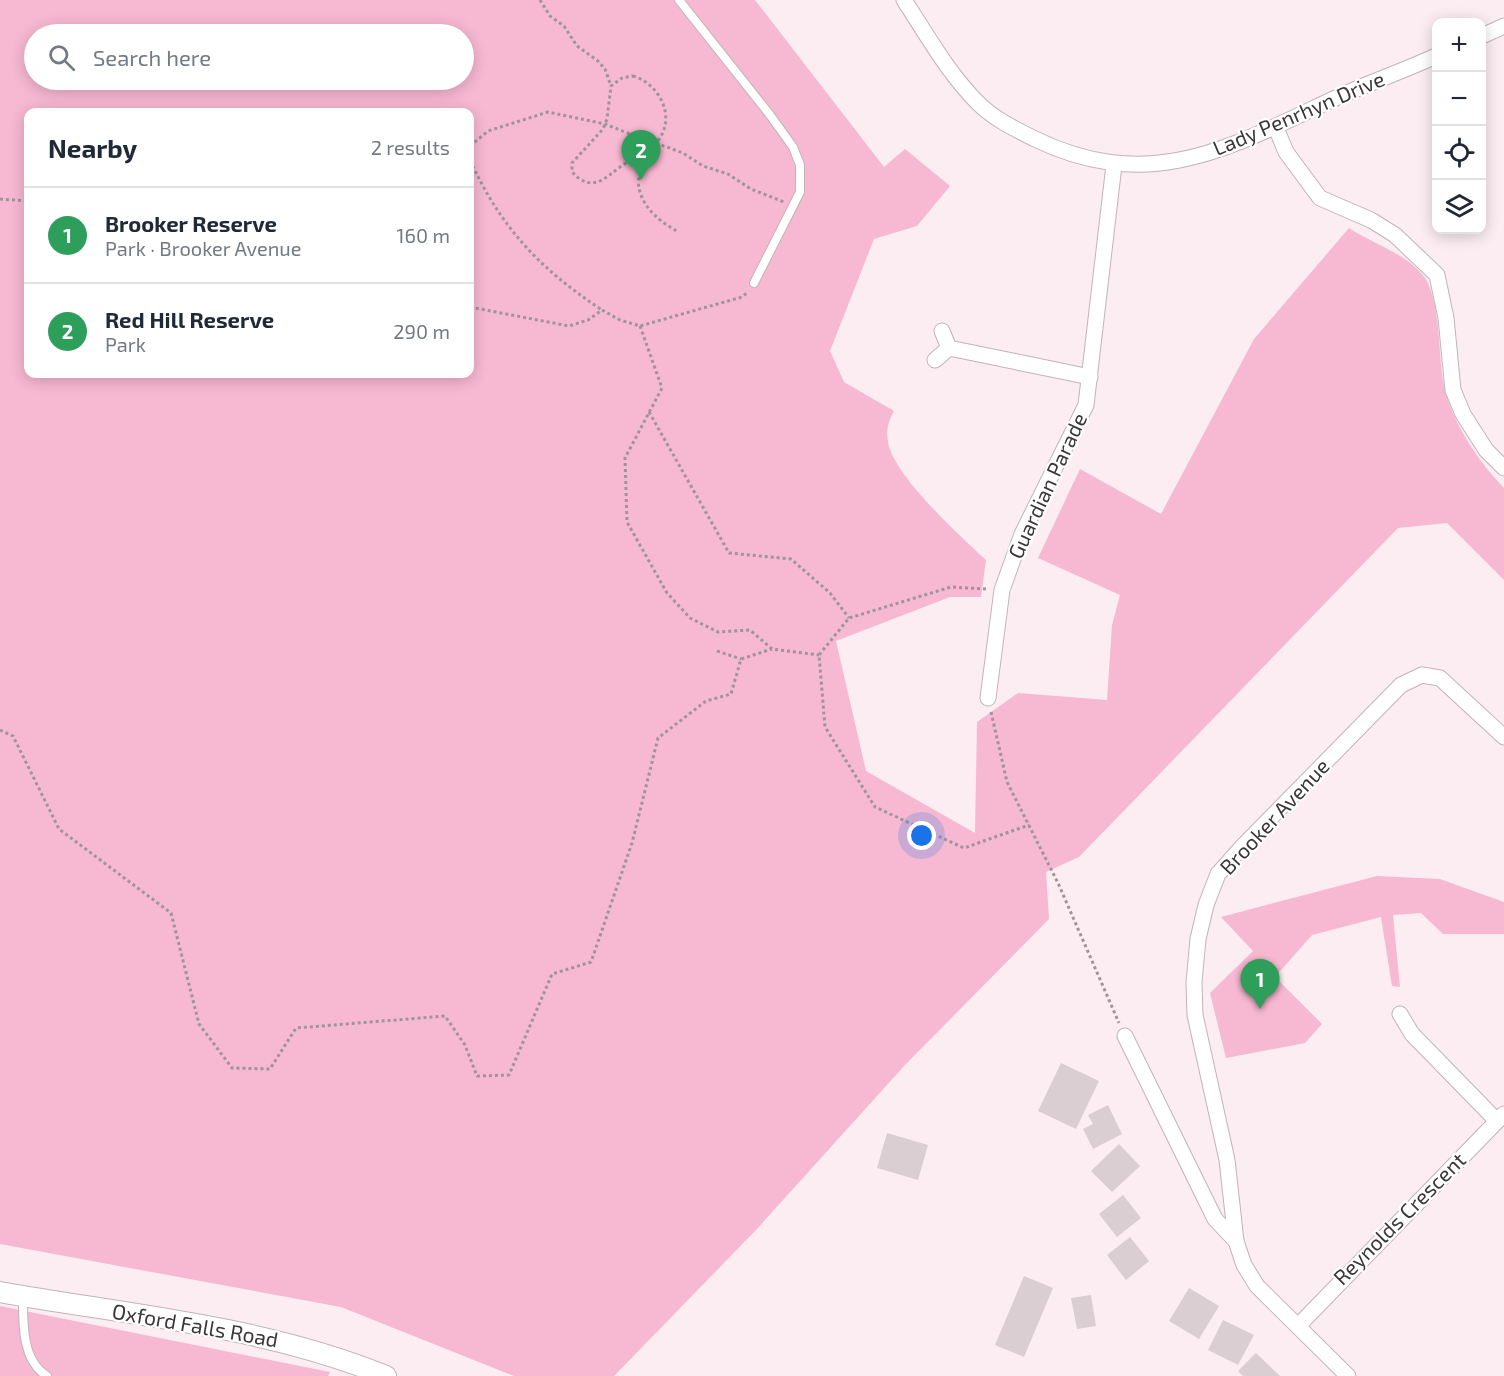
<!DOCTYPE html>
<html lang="en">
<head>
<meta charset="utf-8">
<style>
  body { margin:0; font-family:"Exo 2",sans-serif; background:#f2f2f3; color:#1f2937 }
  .controls { position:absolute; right:18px; top:18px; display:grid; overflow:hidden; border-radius:12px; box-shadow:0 3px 15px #0003 }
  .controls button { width:54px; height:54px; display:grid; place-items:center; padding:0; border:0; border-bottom:2px solid #e0e1e3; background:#fff; color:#1f2937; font:30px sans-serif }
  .you { position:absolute; left:922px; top:836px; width:21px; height:21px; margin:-15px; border:4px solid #fff; border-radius:50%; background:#1a73e8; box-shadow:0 0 0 9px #1a73e833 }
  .badge { display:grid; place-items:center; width:39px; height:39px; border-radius:50%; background:#0f766e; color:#fff; font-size:20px; font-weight:700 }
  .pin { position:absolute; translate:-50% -50px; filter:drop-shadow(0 2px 3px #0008) }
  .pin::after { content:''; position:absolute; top:32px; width:21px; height:18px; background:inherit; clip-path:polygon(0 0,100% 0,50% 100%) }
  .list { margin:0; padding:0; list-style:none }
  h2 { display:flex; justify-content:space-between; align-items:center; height:78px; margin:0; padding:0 24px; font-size:26px }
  h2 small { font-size:20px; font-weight:400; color:#747a83 }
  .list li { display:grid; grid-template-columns:39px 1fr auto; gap:18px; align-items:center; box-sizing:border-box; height:96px; padding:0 24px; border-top:2px solid #e0e1e3 }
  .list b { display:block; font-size:22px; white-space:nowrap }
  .list p { margin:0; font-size:20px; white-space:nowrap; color:#747a83 }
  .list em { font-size:20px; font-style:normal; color:#747a83 }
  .icon { flex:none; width:33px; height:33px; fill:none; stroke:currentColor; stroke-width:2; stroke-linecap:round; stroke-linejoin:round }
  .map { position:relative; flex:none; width:1504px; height:1376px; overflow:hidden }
  .search { position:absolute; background:#fff; box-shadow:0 3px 15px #0003; left:24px; top:24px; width:450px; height:66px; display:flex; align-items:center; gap:15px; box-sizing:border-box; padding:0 21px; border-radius:33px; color:#747a83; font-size:22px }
  .panel { position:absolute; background:#fff; box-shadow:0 3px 15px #0003; left:24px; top:108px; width:450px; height:270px; border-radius:12px }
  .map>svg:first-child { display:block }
  .green { fill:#f7b8d1; fill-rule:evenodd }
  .building { fill:#dbced3 }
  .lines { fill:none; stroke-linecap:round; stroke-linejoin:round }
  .service-casing { stroke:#c1b4b9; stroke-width:10 }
  .minor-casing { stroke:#c1b4b9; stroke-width:17 }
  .tertiary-casing { stroke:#c1b4b9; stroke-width:22 }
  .path { stroke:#9f9598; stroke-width:3; stroke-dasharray:3 3; stroke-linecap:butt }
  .service { stroke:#fff; stroke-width:8 }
  .minor { stroke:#fff; stroke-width:15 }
  .tertiary { stroke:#fff; stroke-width:20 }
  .labels { text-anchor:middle; stroke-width:4.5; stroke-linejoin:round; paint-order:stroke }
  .street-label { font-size:21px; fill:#3b3637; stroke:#fff }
</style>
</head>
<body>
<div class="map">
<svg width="1504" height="1376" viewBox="0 0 1504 1376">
  <rect width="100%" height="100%" fill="#fbedf2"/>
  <!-- green -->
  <g class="green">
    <path d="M0,0h755l129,167 21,-18 45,37 -33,40 -43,13 -44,112 14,31 50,29c-6,11 -8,19 -6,31 5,33 73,95 98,118l-5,37h-31l-114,44 30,130 109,62 2,-111 41,-29 89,7 5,-75 8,-30 -82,-37 42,-89 81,45 93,-175 95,-111c24,16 59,26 76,50 16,24 13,80 19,108 8,36 34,75 60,102v92l-57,-57 -49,5 -319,329 -33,15 3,47 -144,146 -149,165 -142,146h-100l-173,-69 -341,-63zM34,34h430v46h-430zM28,112h442v262h-442z"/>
    <path d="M1377,876l63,3 64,23v32h-61l-22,-21 -28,2 7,72 -8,-1 -11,-69 -69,18 -37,42 47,47 -17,19 -79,15 -16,-65 43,-42 -32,-34z"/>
    <path d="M0,1306l330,66 -2,4h-328z"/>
  </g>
  <!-- building -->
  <g class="building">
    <path d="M1061,1063l38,18 -23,48 -38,-18z"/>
    <path d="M1108,1105l14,29 -29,15 -10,-20 10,-5 -5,-9z"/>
    <path d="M887,1133l41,12 -10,35 -41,-12z"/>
    <path d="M1119,1144l21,22 -28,26 -21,-21z"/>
    <path d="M1123,1195l18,23 -24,19 -18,-23z"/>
    <path d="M1130,1237l19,24 -23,19 -19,-25z"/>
    <path d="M1024,1276l29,12 -29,69 -29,-12z"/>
    <path d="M1189,1288l30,18 -20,33 -30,-18z"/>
    <path d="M1091,1295l5,31 -19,3 -6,-31z"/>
    <path d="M1223,1320l31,15 -16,30 -30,-15z"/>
    <path d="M1256,1353l24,23h-37l-5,-5z"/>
  </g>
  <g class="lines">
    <!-- service casing -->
    <g class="service-casing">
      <g id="service">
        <path d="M679,0l91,115 23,32 7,18v27l-46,91"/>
        <path d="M23,1298c0,26 -1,63 24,78"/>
      </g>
    </g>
    <!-- minor casing -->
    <g class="minor-casing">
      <g id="minor">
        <path d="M904,0c23,35 44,73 74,103 16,16 37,26 57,36 118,57 199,6 305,-43 32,-14 65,-26 96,-40"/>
        <path d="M1482,36l22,-10"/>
        <path d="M1276,128l10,24 34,46 51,22 24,15 42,40 9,43 7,72 10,24 23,36 18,18"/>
        <path d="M942,331l7,17"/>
        <path d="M935,360l14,-12 141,29"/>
        <path d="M988,698l14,-108 20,-56 64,-129 28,-240"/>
        <path d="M1400,1014l12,20 85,87"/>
        <path d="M1125,1036l90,183 21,22"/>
        <path d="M1298,1326l206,-212"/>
        <path d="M1348,1376l-91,-90 -13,-21 -8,-24 -9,-81 -32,-145 -1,-33 4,-43 8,-34 12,-31 24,-27 159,-162 21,-10 18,3 64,59"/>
      </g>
    </g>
    <!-- tertiary casing -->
    <g class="tertiary-casing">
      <path id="tertiary" d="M0,1292c129,23 264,34 386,84"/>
    </g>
    <!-- path -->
    <g class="path">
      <path d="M540,0l10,16 14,10 13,20 21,15 7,8 6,17"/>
      <path d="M633,76c27,8 44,42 24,66 -10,11 -23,15 -34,23 -19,13 -30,29 -51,7v-9l31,-34 4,-10 4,-33 11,-8z"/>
      <path d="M656,143l27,10 20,13 25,8 23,15 33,13"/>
      <path d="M470,146l18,-15 60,-19 57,12 50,20"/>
      <path d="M644,154c-2,9 -7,25 -5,34 4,20 21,34 38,43"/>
      <path d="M470,160c31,68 70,109 132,150"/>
      <path d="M0,199l28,2"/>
      <path d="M470,307l99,19 19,-6 14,-10 18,10 20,6 102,-29 6,-5"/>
      <path d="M640,326l22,62 -37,70 2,64 40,71 23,25 28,14 32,-2 22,19 47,6"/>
      <path d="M649,412l80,141 62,6 39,34 19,25"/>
      <path d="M986,589l-35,-2 -102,31 -30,37 6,72 50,80 89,41 65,-23"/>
      <path d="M717,651l24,8"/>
      <path d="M991,712l16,70 51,101 61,140"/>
      <path d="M0,730l13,6 46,93 112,84 28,111 33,44 38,1 26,-41 149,-12 20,29 12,31 32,-1 43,-101 39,-12 41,-119 26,-105 48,-37 25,-7 10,-35 31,-10"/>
    </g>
    <!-- service -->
    <use href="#service" class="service"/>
    <!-- minor -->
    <use href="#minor" class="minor"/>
    <!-- tertiary -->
    <use href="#tertiary" class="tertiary"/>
  </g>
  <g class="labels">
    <!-- street labels -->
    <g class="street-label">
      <text transform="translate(1299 114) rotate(-23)" y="7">Lady Penrhyn Drive</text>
      <text transform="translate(1048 486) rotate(-65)" y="7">Guardian Parade</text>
      <text transform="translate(1275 817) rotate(-47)" y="7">Brooker Avenue</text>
      <text transform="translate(1400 1219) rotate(-45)" y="7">Reynolds Crescent</text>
      <text transform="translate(195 1326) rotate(10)" y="7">Oxford Falls Road</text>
    </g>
  </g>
</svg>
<div class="controls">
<button>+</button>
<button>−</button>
<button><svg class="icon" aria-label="locate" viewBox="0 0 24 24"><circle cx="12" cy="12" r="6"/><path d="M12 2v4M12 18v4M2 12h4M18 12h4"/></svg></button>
<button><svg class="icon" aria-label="layers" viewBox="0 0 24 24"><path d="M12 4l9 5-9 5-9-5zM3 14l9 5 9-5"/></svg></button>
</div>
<div class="you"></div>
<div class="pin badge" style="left:1260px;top:1009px;background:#2e9e5b">1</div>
<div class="pin badge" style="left:641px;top:180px;background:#2e9e5b">2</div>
<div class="search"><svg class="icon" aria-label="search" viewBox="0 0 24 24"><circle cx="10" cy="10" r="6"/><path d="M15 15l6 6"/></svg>Search here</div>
<section class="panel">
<h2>Nearby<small>2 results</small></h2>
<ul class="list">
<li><span class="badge" style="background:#2e9e5b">1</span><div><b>Brooker Reserve</b><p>Park · Brooker Avenue</p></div><em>160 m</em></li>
<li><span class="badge" style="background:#2e9e5b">2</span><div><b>Red Hill Reserve</b><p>Park</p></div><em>290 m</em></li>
</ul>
</section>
</div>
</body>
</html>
